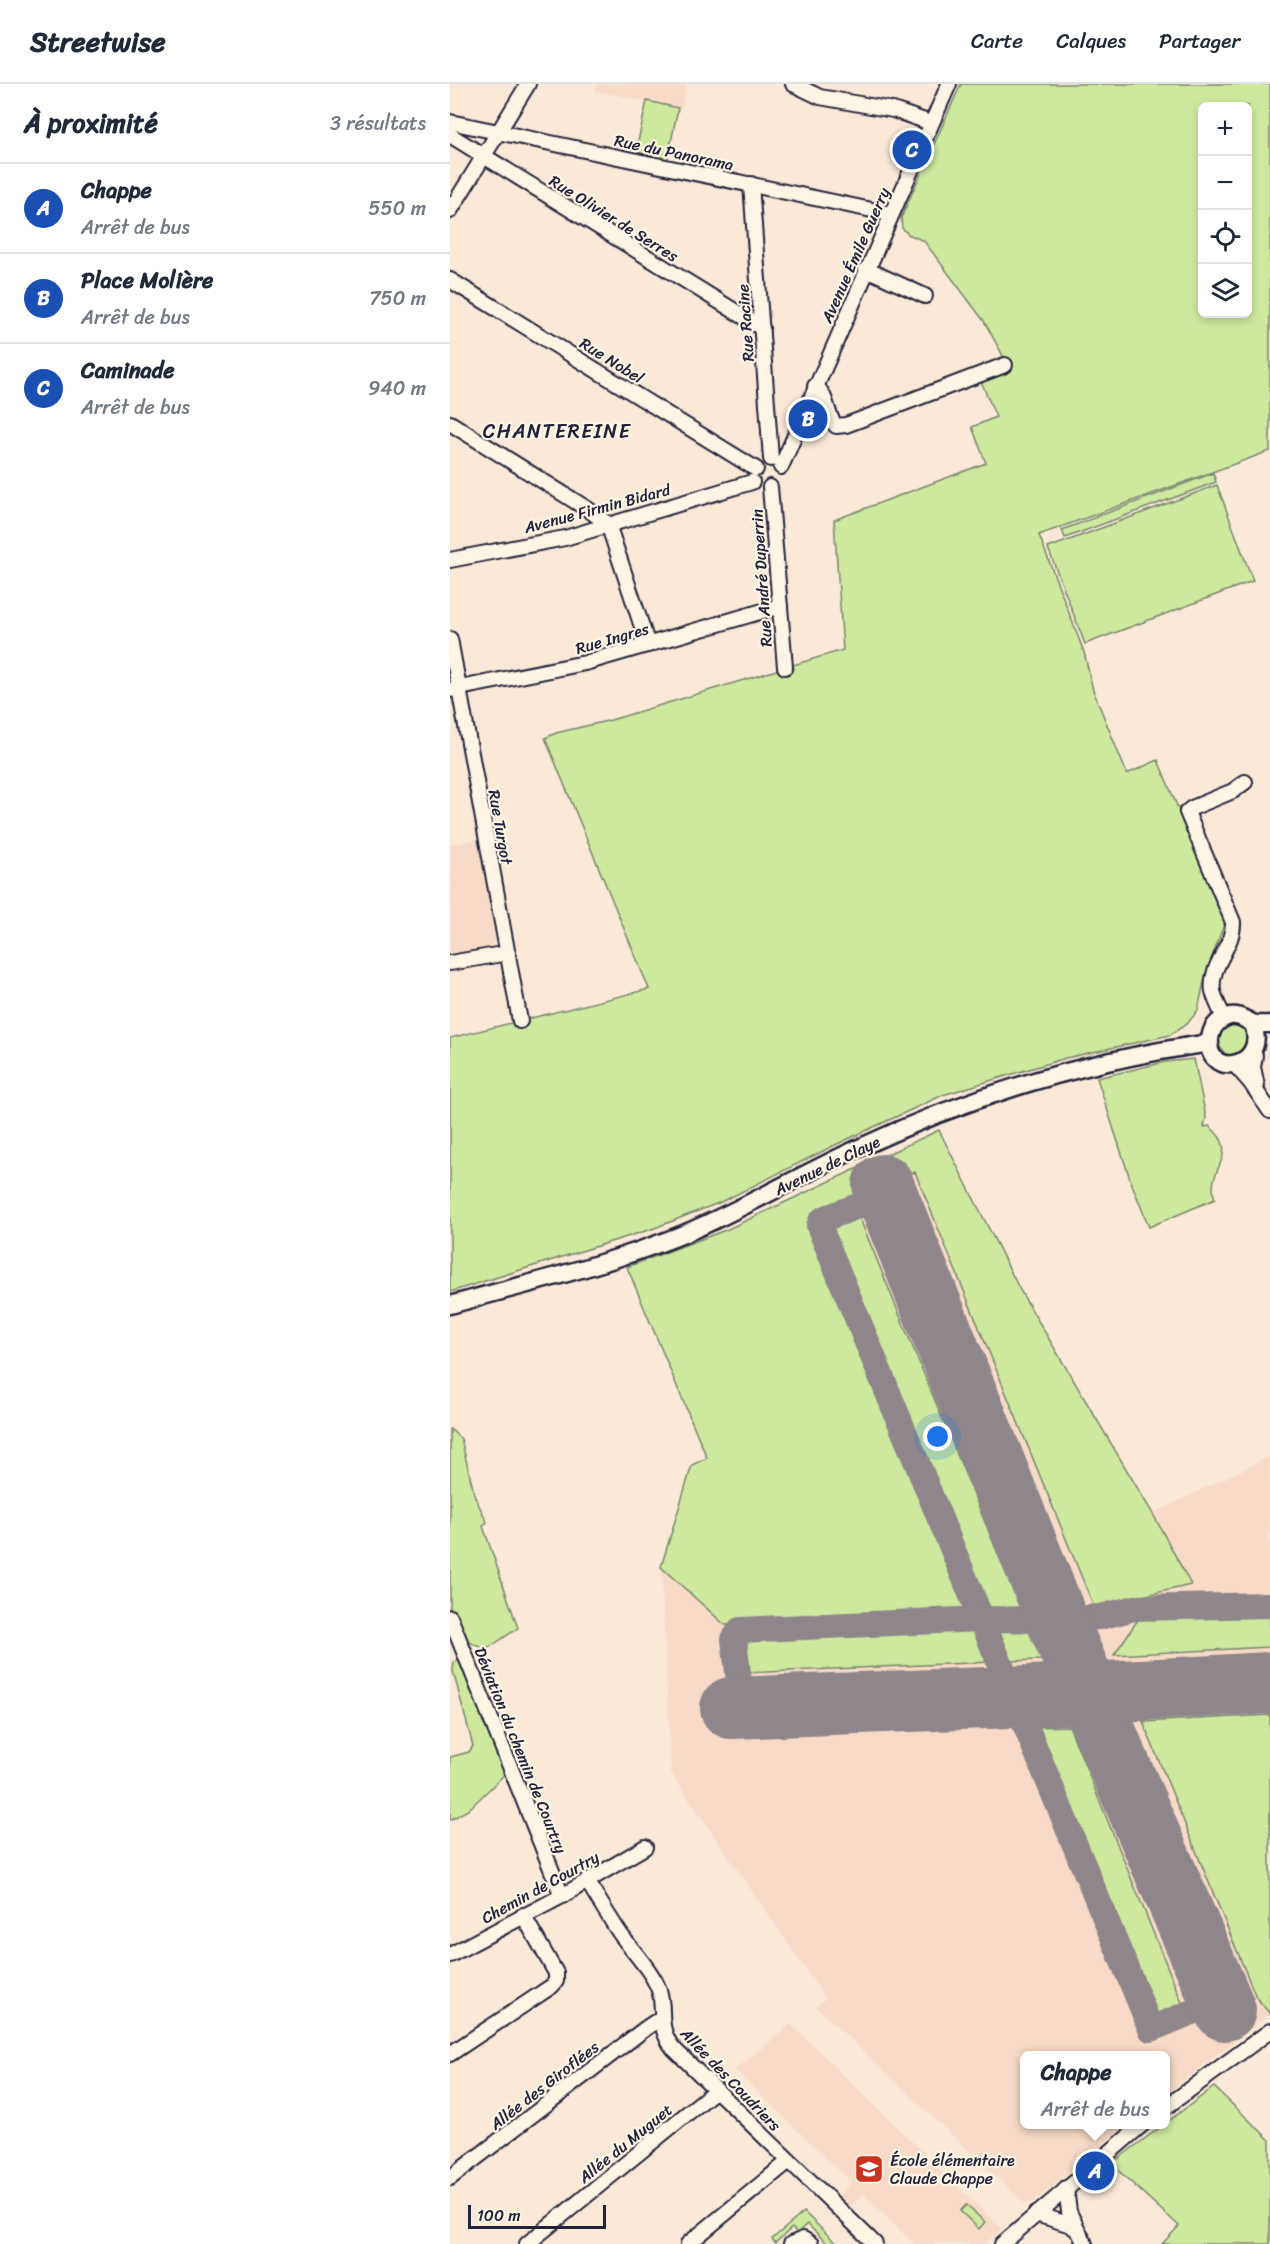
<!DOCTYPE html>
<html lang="fr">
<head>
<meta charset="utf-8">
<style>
  body { margin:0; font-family:Sriracha,sans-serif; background:#f6f6f7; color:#1f2937 }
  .controls { position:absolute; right:18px; top:18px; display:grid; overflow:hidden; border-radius:9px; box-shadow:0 3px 9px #0003 }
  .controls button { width:54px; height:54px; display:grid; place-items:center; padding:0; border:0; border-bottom:2px solid #e0e1e3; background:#fff; color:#1f2937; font:30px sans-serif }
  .scale { position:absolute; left:18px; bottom:15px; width:138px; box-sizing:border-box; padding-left:6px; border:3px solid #22223b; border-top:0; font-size:16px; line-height:21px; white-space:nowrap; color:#22223b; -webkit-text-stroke:4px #fcf5e5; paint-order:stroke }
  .you { position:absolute; left:488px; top:1353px; width:21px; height:21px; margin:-15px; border:4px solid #fff; border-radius:50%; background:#1a73e8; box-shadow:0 0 0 9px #1a73e833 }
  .badge { display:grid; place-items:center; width:39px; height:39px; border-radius:50%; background:#b45309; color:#fff; font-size:20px; font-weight:700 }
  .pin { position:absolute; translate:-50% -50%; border:3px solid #fff; box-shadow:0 2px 6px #0006 }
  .popup { position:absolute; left:570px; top:1967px; width:150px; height:78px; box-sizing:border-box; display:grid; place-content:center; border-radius:9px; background:#fff; filter:drop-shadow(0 2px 4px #0005); font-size:20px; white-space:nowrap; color:#747a83 }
  .popup b { font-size:22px; color:#1f2937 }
  .popup::after { content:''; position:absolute; left:50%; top:100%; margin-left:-12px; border:12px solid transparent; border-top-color:#fff }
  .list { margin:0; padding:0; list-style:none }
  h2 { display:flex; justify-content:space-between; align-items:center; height:78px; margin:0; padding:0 24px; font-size:26px }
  h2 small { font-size:20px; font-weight:400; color:#747a83 }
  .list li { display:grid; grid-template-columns:39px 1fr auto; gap:18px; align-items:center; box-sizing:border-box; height:90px; padding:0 24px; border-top:2px solid #e0e1e3 }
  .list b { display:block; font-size:22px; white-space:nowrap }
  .list p { margin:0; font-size:20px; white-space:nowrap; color:#747a83 }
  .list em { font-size:20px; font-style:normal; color:#747a83 }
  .icon { flex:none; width:33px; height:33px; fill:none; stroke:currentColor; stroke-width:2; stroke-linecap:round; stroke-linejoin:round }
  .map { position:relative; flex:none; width:820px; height:2160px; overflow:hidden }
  header { display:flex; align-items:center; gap:36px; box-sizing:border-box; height:84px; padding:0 30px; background:#fff; border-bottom:2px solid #e0e1e3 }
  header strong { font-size:28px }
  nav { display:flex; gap:33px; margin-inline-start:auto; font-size:21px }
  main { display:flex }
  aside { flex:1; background:#fff }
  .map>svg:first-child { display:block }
  .built { fill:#f7dbc8 }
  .green { fill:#cee89e; stroke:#78856c; stroke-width:1.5; fill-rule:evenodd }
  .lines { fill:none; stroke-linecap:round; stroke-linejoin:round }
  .taxiway { stroke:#8e868a; stroke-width:26 }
  .runway { stroke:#8e868a; stroke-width:62 }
  .minor-casing { stroke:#22223b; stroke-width:18 }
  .major-casing { stroke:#22223b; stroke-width:21 }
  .minor { stroke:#fcf5e5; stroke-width:14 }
  .major { stroke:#fcf5e5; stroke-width:16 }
  .labels { text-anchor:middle; stroke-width:4.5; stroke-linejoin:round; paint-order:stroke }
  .street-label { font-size:16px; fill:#22223b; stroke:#fcf5e5 }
  .poi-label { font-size:16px; fill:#22223b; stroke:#fcf5e5; text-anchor:start }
  .quarter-label { font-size:20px; letter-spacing:1.5px; fill:#22223b; stroke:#fcf5e5 }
</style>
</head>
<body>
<header>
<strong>Streetwise</strong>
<nav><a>Carte</a><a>Calques</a><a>Partager</a></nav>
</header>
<main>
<aside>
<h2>À proximité<small>3 résultats</small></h2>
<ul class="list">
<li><span class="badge" style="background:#1a4fb4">A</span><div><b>Chappe</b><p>Arrêt de bus</p></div><em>550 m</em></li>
<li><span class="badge" style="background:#1a4fb4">B</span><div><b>Place Molière</b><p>Arrêt de bus</p></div><em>750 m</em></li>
<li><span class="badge" style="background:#1a4fb4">C</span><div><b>Caminade</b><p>Arrêt de bus</p></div><em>940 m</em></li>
</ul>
</aside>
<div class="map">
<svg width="820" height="2160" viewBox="0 0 820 2160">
  <rect width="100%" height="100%" fill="#fae9d8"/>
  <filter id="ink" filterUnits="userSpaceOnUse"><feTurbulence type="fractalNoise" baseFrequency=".0167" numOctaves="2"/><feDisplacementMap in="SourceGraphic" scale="12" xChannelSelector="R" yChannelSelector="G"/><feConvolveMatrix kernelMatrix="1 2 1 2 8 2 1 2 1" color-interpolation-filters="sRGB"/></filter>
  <g filter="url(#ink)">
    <!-- built -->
    <g class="built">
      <path d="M147,0h90l-5,25 -4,-1 -11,54 -32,-7 11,-54 -51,-10z"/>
      <path d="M28,755l18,101 -6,8 -40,7v-110z"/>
      <path d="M489,1046l82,162 131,222 118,-58v558l-104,80v-38h-142v68l102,1 -93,77 -9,1 -208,-196 9,-9 -154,-225 -10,-206 31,-102 15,-7 -80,-191 101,-38z"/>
      <path d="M341,1940l211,205 -17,15h-71l-51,-50 -15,15 -12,-11 15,-16 -116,-112z"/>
    </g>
    <!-- green -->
    <g class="green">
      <path d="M511,0h309v367l-231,84 45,117 9,38 34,84 31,-14 67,162 -19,51 -8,37 -10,13 -18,12 -104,23 -123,37 -110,51 -112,56 -69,27 -202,63v-254l199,-49 -104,-251 11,-5 55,-13 232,-70 -9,-130 152,-57 -14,-36 24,-10 -16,-38 29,-12 -25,-46 -60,-80 -16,-7 -6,-6 -1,-10zM752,22h46v208h-46z"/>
      <path d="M197,17l31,7 -11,54 -32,-7z"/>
      <path d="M763,389l3,9 -151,56 -3,-8z"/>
      <path d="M767,401l36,96 -168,63 -37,-96z"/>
      <path d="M784,941l9,3 6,7 -3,18 -19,3 -9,-11c1,-11 4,-18 16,-20z"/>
      <path d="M744,975l12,58 -2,10 5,-1c35,28 -5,43 6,73l-66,28 -18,-45 -34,-104 68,-16z"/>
      <path d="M489,1046l82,162 132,222 38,71 -97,22 -179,-435 -95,40 -7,5 -1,17 160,380 -247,11 -64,-58 31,-102 15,-7 -80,-191 101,-38z"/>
      <path d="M408,1130l164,398h-36l-159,-384z"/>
      <path d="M0,1345l11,10 14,58 12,25 -4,4 35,102 -31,21c-26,-7 -29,-16 -37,-40z"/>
      <path d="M820,1528v35l-156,8 25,-37z"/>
      <path d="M541,1541l37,1 14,34 -36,1z"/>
      <path d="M525,1542l16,36 -246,11 -3,-34z"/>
      <path d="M8,1577l9,11 38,93 -2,11 -35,34 -18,10v-63l19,-5 4,-6 -20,-75 1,-9z"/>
      <path d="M820,1631v299l-14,-17 -113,-275z"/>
      <path d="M619,1642l116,284 -30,11 -120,-294z"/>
      <path d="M764,2003l56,53v104h-108l17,-18 -68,-62z"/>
      <path d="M516,2121l19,17 -6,7 -19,-18z"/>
      <path d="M354,2128l32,31 -2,1h-6l-21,-20 -10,9 -5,-5 -17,15 -3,-4z"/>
    </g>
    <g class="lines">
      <!-- taxiway -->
      <g class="taxiway">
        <path d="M437,1111l-61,23 -5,3 -2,5 332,803 70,-29"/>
        <path d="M292,1623l-8,-68 6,-9 241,-11 76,1 43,-3 35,-9 135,-3"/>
      </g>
      <!-- runway -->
      <g class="runway">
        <path d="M433,1101l174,435 168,390"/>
        <path d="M281,1624l281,-11 258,-14"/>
      </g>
      <!-- minor casing -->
      <g class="minor-casing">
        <g id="minor">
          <path d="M343,0l27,13 73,13 38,13"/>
          <path d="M0,38l441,92"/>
          <path d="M0,51l312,193"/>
          <path d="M301,100l20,275"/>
          <path d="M0,127l78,-127"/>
          <path d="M416,185l59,27"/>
          <path d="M0,196l306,189"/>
          <path d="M365,302c14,10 10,28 21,40l10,-1 159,-60"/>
          <path d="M0,339l139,87 19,14 40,121"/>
          <path d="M331,383l168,-383"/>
          <path d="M320,403l15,180"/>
          <path d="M0,476l115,-22 187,-56"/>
          <path d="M0,555l70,382"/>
          <path d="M0,606l135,-27 195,-57"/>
          <path d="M0,879l58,-10"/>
          <path d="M774,934c-4,-9 -9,-18 -11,-27 -4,-26 21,-44 20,-69l-46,-110 5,-4 41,-17 12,-9"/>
          <path d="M805,971l-2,12 4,19"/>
          <path d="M785,981l15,17 20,29"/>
          <path d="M0,1533l112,279"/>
          <path d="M137,1796c10,18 21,35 32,52 13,19 32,37 40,58 7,22 -3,35 14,58l202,196"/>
          <path d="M0,1871l112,-59 83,-49"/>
          <path d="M0,1970l102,-68 4,-5v-8l-33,-58"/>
          <path d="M716,2023l104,-76"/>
          <path d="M0,2094l196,-150 9,-6h6"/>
          <path d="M616,2104l3,24 16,32"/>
          <path d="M586,2130l35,11 6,5"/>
          <path d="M77,2160l189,-154"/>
          <path d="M238,2160l101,-83"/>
          <path d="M341,2160l12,-5 8,5"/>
          <path d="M552,2160l141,-120"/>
        </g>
      </g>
      <!-- major casing -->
      <g class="major-casing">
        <g id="major">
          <path d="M803,940c17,47 -55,56 -42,10 2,-9 10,-16 19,-18 10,-1 14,3 22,7 5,2 12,1 18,1"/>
          <path d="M0,1221c75,-21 153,-39 226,-68 63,-25 121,-61 183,-89 111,-52 229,-88 351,-105"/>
        </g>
      </g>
      <!-- minor -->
      <use href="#minor" class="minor"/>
      <!-- major -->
      <use href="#major" class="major"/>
    </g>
  </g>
  <!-- icons -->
  <defs>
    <g id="school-square" transform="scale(1.5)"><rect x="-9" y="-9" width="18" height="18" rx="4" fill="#c8321e" stroke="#fcf5e5"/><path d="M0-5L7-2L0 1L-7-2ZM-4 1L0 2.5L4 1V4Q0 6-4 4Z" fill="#fff"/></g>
  </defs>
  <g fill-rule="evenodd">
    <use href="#school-square" x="419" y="2085"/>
  </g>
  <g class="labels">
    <!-- street labels -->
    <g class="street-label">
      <text transform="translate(224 68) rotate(12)" y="6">Rue du Panorama</text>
      <text transform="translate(164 134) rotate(32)" y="6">Rue Olivier de Serres</text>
      <text transform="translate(405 171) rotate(-66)" y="6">Avenue Émile Guerry</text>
      <text transform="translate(295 239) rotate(-94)" y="6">Rue Racine</text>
      <text transform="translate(162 276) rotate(32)" y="6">Rue Nobel</text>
      <text transform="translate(147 424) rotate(-15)" y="6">Avenue Firmin Bidard</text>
      <text transform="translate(311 494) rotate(-94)" y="6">Rue André Duperrin</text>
      <text transform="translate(162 554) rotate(-16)" y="6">Rue Ingres</text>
      <text transform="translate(51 743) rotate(80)" y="6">Rue Turgot</text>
      <text transform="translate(377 1081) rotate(-26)" y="6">Avenue de Claye</text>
      <text transform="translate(71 1666) rotate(68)" y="6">Déviation du chemin de Courtry</text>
      <text transform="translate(90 1803) rotate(-29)" y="6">Chemin de Courtry</text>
      <text transform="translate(281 1995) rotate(46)" y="6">Allée des Coudriers</text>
      <text transform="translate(94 2001) rotate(-38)" y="6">Allée des Giroflées</text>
      <text transform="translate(175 2059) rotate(-39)" y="6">Allée du Muguet</text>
    </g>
    <!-- poi labels -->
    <g class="poi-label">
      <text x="440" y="2082">École élémentaire<tspan x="440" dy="18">Claude Chappe</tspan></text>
    </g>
    <!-- quarter labels -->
    <g class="quarter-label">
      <text x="107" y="354">CHANTEREINE</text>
    </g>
  </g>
</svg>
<div class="controls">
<button>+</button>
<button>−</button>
<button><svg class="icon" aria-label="locate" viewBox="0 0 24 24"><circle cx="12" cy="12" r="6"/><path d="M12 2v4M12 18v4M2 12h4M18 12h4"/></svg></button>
<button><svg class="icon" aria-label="layers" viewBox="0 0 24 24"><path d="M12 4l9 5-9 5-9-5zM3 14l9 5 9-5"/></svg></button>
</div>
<div class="scale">100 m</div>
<div class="you"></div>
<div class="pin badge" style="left:645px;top:2087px;background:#1a4fb4">A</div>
<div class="popup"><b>Chappe</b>Arrêt de bus</div>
<div class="pin badge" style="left:358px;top:335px;background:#1a4fb4">B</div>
<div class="pin badge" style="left:462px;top:66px;background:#1a4fb4">C</div>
</div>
</main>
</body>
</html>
